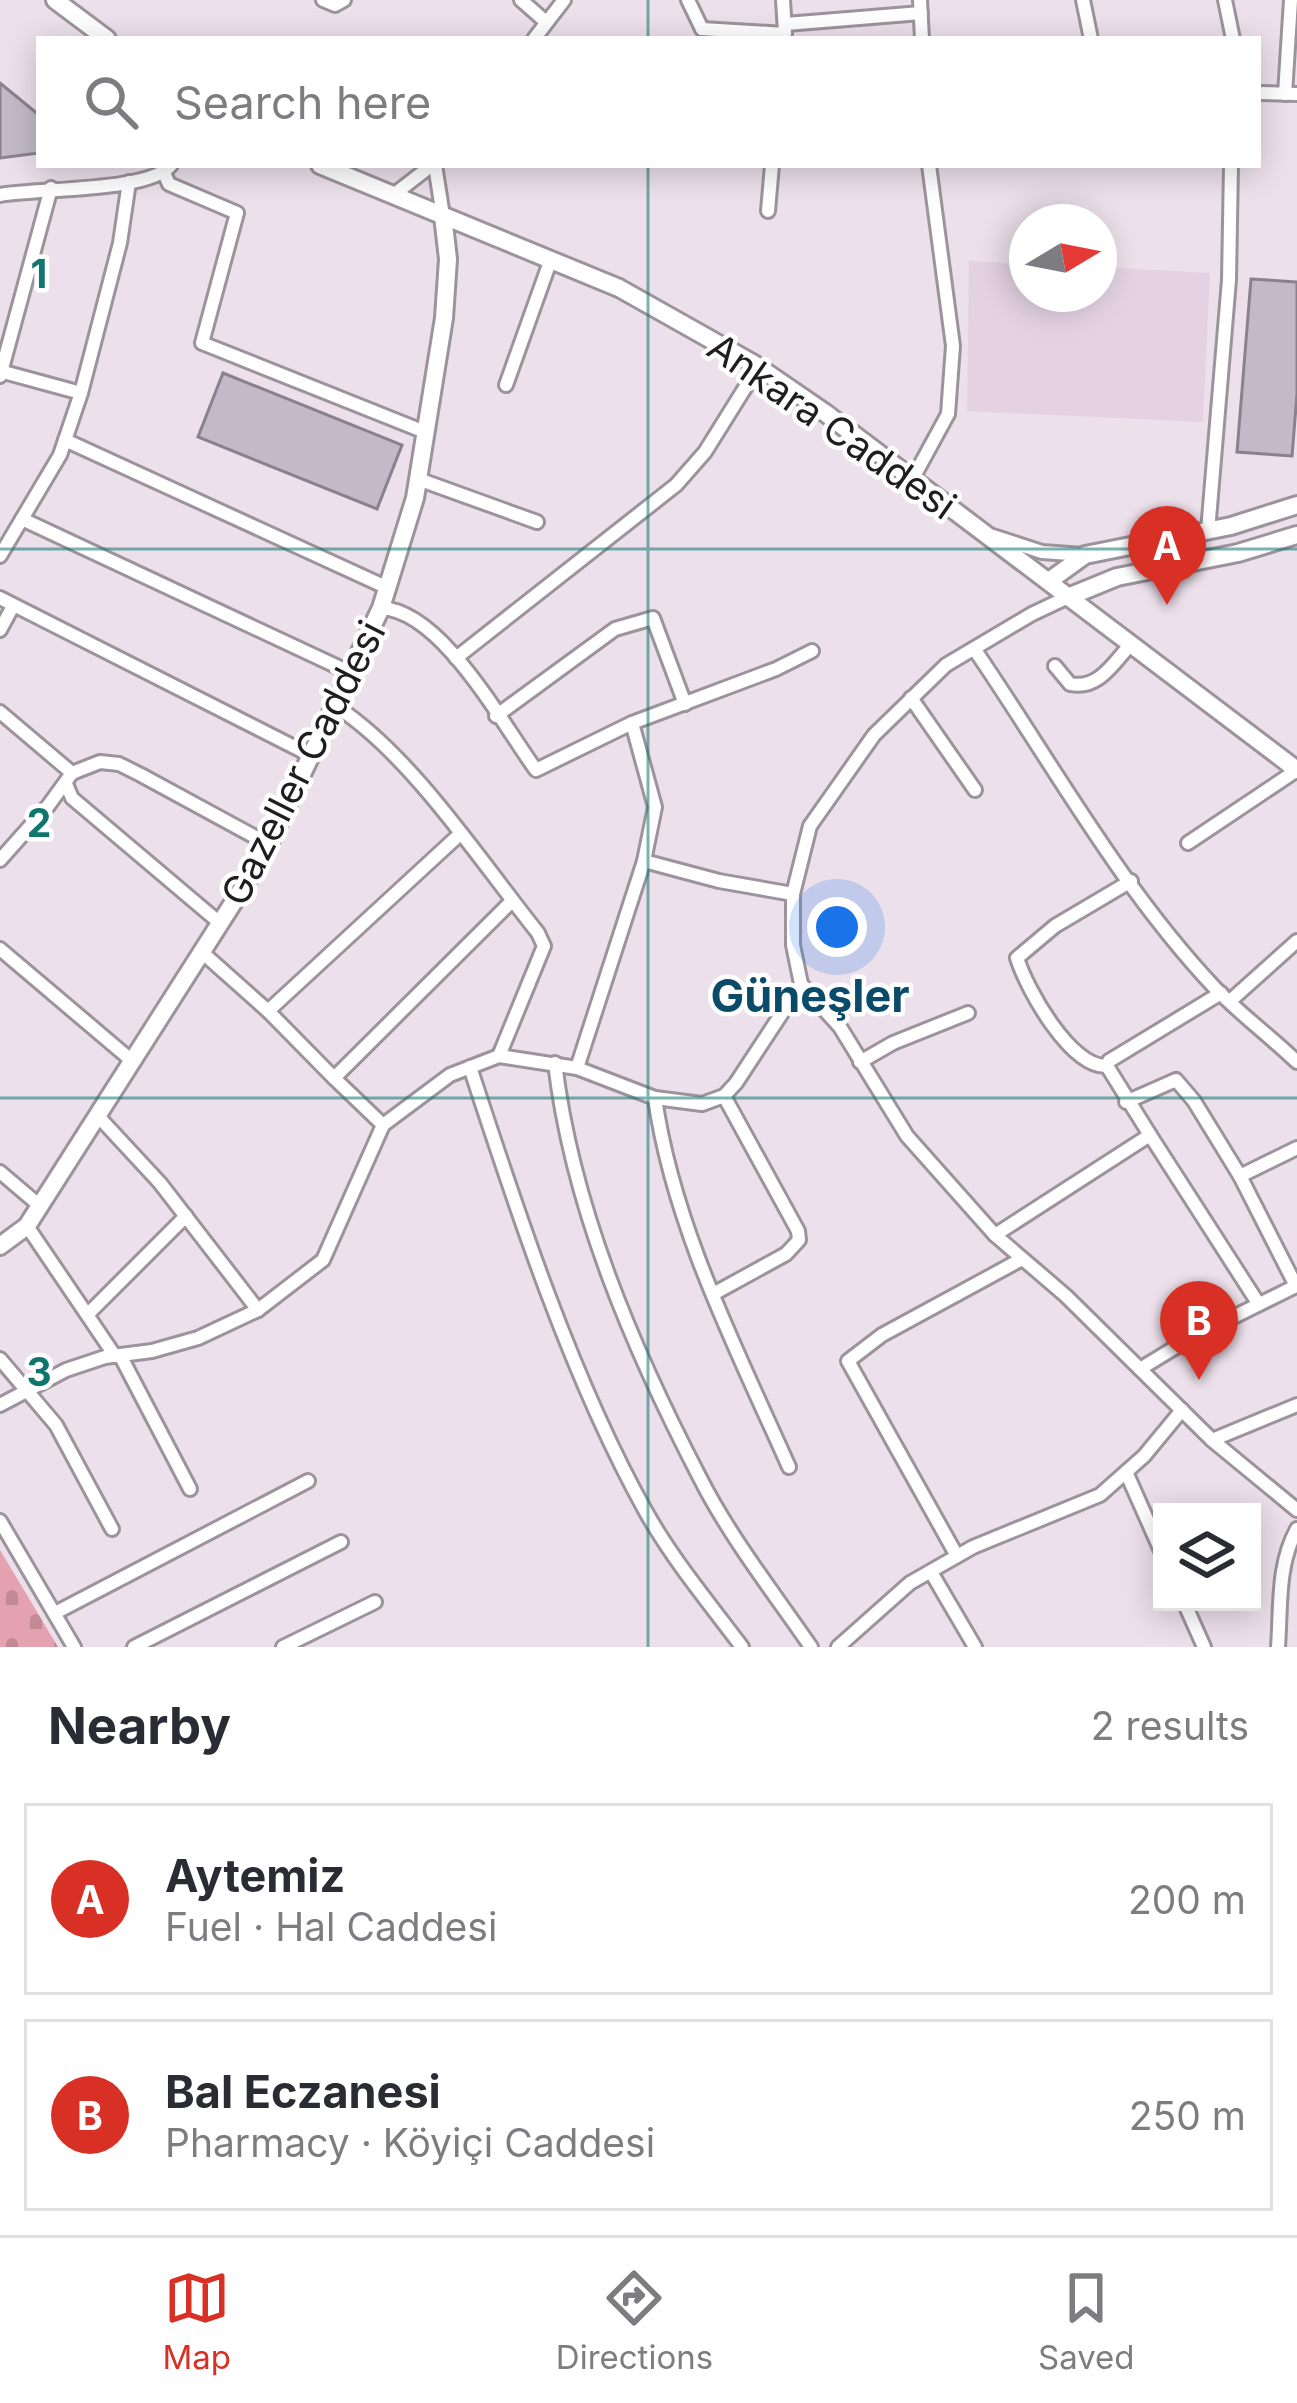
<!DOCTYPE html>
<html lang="en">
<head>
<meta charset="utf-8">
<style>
  body { margin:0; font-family:Inter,sans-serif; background:#f2f2f3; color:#2b2b33 }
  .controls { position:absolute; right:36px; bottom:36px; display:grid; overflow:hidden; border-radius:0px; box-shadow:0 6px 30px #0003 }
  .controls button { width:108px; height:108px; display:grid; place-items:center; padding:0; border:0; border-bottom:3px solid #e1e1e2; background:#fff; color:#2b2b33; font:60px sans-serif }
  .compass { position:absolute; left:1009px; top:204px; width:108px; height:108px; border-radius:50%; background:#fff; box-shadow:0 6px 30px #0003; rotate:80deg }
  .you { position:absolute; left:837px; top:927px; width:42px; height:42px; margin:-30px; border:9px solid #fff; border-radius:50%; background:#1a73e8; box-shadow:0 0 0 18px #1a73e833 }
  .badge { display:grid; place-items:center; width:78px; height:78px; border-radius:50%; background:#d93025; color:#fff; font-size:39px; font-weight:700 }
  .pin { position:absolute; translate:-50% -99px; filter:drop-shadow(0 3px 6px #0008) }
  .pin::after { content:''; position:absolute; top:63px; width:42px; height:36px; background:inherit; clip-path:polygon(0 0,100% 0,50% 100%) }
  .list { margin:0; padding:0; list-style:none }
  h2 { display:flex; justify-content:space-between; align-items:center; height:156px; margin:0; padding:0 48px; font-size:51px }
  h2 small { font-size:39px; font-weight:400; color:#7c7c81 }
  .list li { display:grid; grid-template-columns:78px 1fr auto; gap:36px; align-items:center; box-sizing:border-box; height:192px; margin:0 24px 24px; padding:0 24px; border:3px solid #e1e1e2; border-radius:0px }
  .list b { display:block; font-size:45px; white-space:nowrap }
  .list p { margin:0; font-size:39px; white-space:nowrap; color:#7c7c81 }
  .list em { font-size:39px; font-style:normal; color:#7c7c81 }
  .icon { flex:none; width:66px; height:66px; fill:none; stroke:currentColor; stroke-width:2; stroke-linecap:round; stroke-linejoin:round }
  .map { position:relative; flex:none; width:1297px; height:1647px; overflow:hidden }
  .search { position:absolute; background:#fff; box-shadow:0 6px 30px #0003; left:36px; right:36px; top:36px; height:132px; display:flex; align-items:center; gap:30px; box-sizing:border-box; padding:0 42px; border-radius:0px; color:#7c7c81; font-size:45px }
  .sheet { height:588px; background:#fff }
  nav { display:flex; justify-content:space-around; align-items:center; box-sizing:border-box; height:168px; border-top:3px solid #e1e1e2; background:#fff; font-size:33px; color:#7c7c81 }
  nav a { display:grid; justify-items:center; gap:6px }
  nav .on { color:#d93025 }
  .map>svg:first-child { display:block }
  .built { fill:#e4d2e2 }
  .cemetery { fill:url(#cemetery-stones) }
  .building { fill:#c2bbc7; stroke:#89828e; stroke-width:3 }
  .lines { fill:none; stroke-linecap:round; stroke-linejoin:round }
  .minor-casing { stroke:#9d939c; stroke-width:18 }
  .tertiary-casing { stroke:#9d939c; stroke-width:22 }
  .minor { stroke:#fff; stroke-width:12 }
  .tertiary { stroke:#fff; stroke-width:16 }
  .grid { fill:none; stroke:#0f766e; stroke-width:3; stroke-opacity:0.55 }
  .labels { text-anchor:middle; stroke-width:9; stroke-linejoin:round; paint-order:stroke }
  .street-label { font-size:39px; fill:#201c1f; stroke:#fff }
  .quarter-label { font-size:45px; font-weight:bold; fill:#0b4b6a; stroke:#fff }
  .grid-label { font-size:39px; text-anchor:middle; font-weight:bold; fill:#0f766e; stroke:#fff; stroke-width:9; stroke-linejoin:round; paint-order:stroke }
</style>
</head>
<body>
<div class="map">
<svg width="1297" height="1647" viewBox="0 0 1297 1647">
  <defs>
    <pattern id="cemetery-stones" width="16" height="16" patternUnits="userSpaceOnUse" patternTransform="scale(3)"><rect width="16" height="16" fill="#e4a1af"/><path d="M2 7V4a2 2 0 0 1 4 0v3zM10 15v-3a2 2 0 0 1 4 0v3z" fill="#c38a96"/></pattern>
  </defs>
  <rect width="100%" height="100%" fill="#ece0eb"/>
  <!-- built -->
  <path class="built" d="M969,261l58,3v30h72v-27l111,6 -7,149 -236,-11z"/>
  <!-- cemetery -->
  <path class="cemetery" d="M0,1550l58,97h-58z"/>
  <!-- building -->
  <g class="building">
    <path d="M0,83l39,32v38l-39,5z"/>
    <path d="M1251,279l46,3v112l-5,62 -55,-4z"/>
    <path d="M223,373l179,72 -25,64 -179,-72z"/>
  </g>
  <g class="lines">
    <!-- minor casing -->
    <g class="minor-casing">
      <g id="minor">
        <path d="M323,0l12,5 9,-5"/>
        <path d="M521,0l25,22"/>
        <path d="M688,0l14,29"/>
        <path d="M783,0l2,32"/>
        <path d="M920,0l2,39"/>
        <path d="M1083,0l8,39"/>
        <path d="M1225,0l8,39"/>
        <path d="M786,24l135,-11"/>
        <path d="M702,29l83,5"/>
        <path d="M534,39l30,-39"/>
        <path d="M1258,93l39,1"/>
        <path d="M1285,94l6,-94"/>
        <path d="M435,165l8,51"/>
        <path d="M164,173l5,11 68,29 -35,130 223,89"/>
        <path d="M0,195c37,-7 150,-3 171,-30"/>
        <path d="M392,196l40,-31"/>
        <path d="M768,211l4,-46"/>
        <path d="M0,371l81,22 -21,62 -60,101"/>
        <path d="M0,376l51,-188"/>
        <path d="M506,385l45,-126"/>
        <path d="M81,393l39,-150 9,-61"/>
        <path d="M65,440l323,148"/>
        <path d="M418,479l119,43"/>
        <path d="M912,480l36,-66 5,-68 -24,-181"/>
        <path d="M22,519l329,154"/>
        <path d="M1208,531l21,-251 2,-115"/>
        <path d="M993,536l49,16 42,3"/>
        <path d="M0,598l312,158"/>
        <path d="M381,608c61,3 120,114 155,162l96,-47"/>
        <path d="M0,630l13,-24"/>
        <path d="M975,650c77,113 145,237 240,338 25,26 56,49 82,74"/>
        <path d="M456,658l220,-173 29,-33 53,-85"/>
        <path d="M1055,666l15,18c28,6 43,-20 60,-39"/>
        <path d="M911,698l64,92"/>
        <path d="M337,707c75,49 144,155 201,226l6,13 -45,110"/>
        <path d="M0,712l72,61"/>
        <path d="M496,716l119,-87 38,-11 32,86"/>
        <path d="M66,784l6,14 149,126"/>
        <path d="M1188,843l109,-73"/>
        <path d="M0,860l48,-54 24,-33 28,-11 19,2 22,11 129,70"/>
        <path d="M644,861l11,-54 -23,-84 144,-54 36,-18"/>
        <path d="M0,949l131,111"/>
        <path d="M204,954l64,57 66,67"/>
        <path d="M801,984l39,43 67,109 88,99 71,61 146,144 85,70"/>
        <path d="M1230,1001l67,-60"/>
        <path d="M268,1011l191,-176"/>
        <path d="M860,1062l33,-19 75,-30"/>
        <path d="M555,1063c17,144 78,286 145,415 30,59 73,114 111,169"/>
        <path d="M1107,1066c-36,2 -80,-76 -90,-108l38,-32 76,-45"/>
        <path d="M470,1067c47,144 102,313 176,445 27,48 63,91 96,135"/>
        <path d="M577,1068l67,-207 75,20 74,13"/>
        <path d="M655,1098c18,128 82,252 134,369"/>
        <path d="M1126,1102l50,-22 18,21 46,75"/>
        <path d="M97,1115l63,68 98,127"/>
        <path d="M383,1125l-49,-47 178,-177"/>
        <path d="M1150,1135l108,168"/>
        <path d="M0,1172l40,34"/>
        <path d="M27,1226l88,130"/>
        <path d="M995,1235l155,-100 -43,-69 2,-5 112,-68"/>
        <path d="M715,1293l71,-39 13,-14 -1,-9 -74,-135"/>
        <path d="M88,1314l98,-98"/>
        <path d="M120,1355l70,134"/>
        <path d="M0,1359l56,66 56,104"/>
        <path d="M1140,1369l49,-30 107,-53 -56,-110 57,-28"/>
        <path d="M0,1405l66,-35 39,-13 47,-6 46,-13 60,-28 65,-50 60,-135 67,-50 49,-19 78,12 78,30 47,6 22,-8 12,-13 65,-99 -8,-39v-51l17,-68 64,-91 72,-70 86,-51 36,-17"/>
        <path d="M1212,1440l85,-35"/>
        <path d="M1126,1472l36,81"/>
        <path d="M0,1521l74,126"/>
        <path d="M957,1556l-109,-195 34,-26 140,-76"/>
        <path d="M931,1572l44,75"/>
        <path d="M1184,1602l20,45"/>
        <path d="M55,1613l253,-132"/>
        <path d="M134,1647l207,-105"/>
        <path d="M283,1647l92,-45"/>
        <path d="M838,1647l72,-64 63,-36 127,-52 44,-39 38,-46"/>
        <path d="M1278,1647c3,-40 -1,-82 19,-118"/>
      </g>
    </g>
    <!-- tertiary casing -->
    <g class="tertiary-casing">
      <g id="tertiary">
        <path d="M55,0l52,39"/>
        <path d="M320,165l299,123 135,76 70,48 473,358"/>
        <path d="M1049,581l36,-26 146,-29 66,-21"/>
        <path d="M1068,597l49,-20 121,-24 59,-18"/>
        <path d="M0,1246l27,-20 236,-370 118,-248 34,-110 29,-180 4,-59 -5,-43"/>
      </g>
    </g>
    <!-- minor -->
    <use href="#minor" class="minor"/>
    <!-- tertiary -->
    <use href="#tertiary" class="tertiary"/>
  </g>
  <!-- grid -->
  <path class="grid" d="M648,0v39M648,165v1482M0,549h1297M0,1098h1297"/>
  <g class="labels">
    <!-- street labels -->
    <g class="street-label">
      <text transform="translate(832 426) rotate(35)" y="14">Ankara Caddesi</text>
      <text transform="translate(303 763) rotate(-63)" y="14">Gazeller Caddesi</text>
    </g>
    <!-- quarter labels -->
    <g class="quarter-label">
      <text x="810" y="1012">Güneşler</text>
    </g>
  </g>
  <g class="grid-label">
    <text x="39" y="288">1</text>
    <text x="39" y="837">2</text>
    <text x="39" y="1386">3</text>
  </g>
</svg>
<div class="controls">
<button><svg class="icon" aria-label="layers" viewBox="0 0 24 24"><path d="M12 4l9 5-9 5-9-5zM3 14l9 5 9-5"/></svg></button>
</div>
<svg class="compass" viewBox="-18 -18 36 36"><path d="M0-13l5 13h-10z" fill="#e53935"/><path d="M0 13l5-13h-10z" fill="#7c7c81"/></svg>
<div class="you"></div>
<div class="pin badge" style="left:1167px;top:605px">A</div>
<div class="pin badge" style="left:1199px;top:1380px">B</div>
<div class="search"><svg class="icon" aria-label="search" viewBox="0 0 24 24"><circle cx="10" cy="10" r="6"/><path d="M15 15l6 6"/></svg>Search here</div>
</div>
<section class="sheet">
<h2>Nearby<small>2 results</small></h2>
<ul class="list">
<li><span class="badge">A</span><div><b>Aytemiz</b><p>Fuel · Hal Caddesi</p></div><em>200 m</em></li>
<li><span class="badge">B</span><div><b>Bal Eczanesi</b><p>Pharmacy · Köyiçi Caddesi</p></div><em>250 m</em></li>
</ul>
</section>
<nav>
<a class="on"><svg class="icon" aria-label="map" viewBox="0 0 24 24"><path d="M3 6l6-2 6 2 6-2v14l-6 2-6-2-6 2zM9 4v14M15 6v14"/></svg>Map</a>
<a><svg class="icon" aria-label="directions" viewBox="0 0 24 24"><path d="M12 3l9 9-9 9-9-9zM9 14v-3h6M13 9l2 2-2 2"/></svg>Directions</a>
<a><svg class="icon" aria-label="saved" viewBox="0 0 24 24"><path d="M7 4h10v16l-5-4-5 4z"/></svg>Saved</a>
</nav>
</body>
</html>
